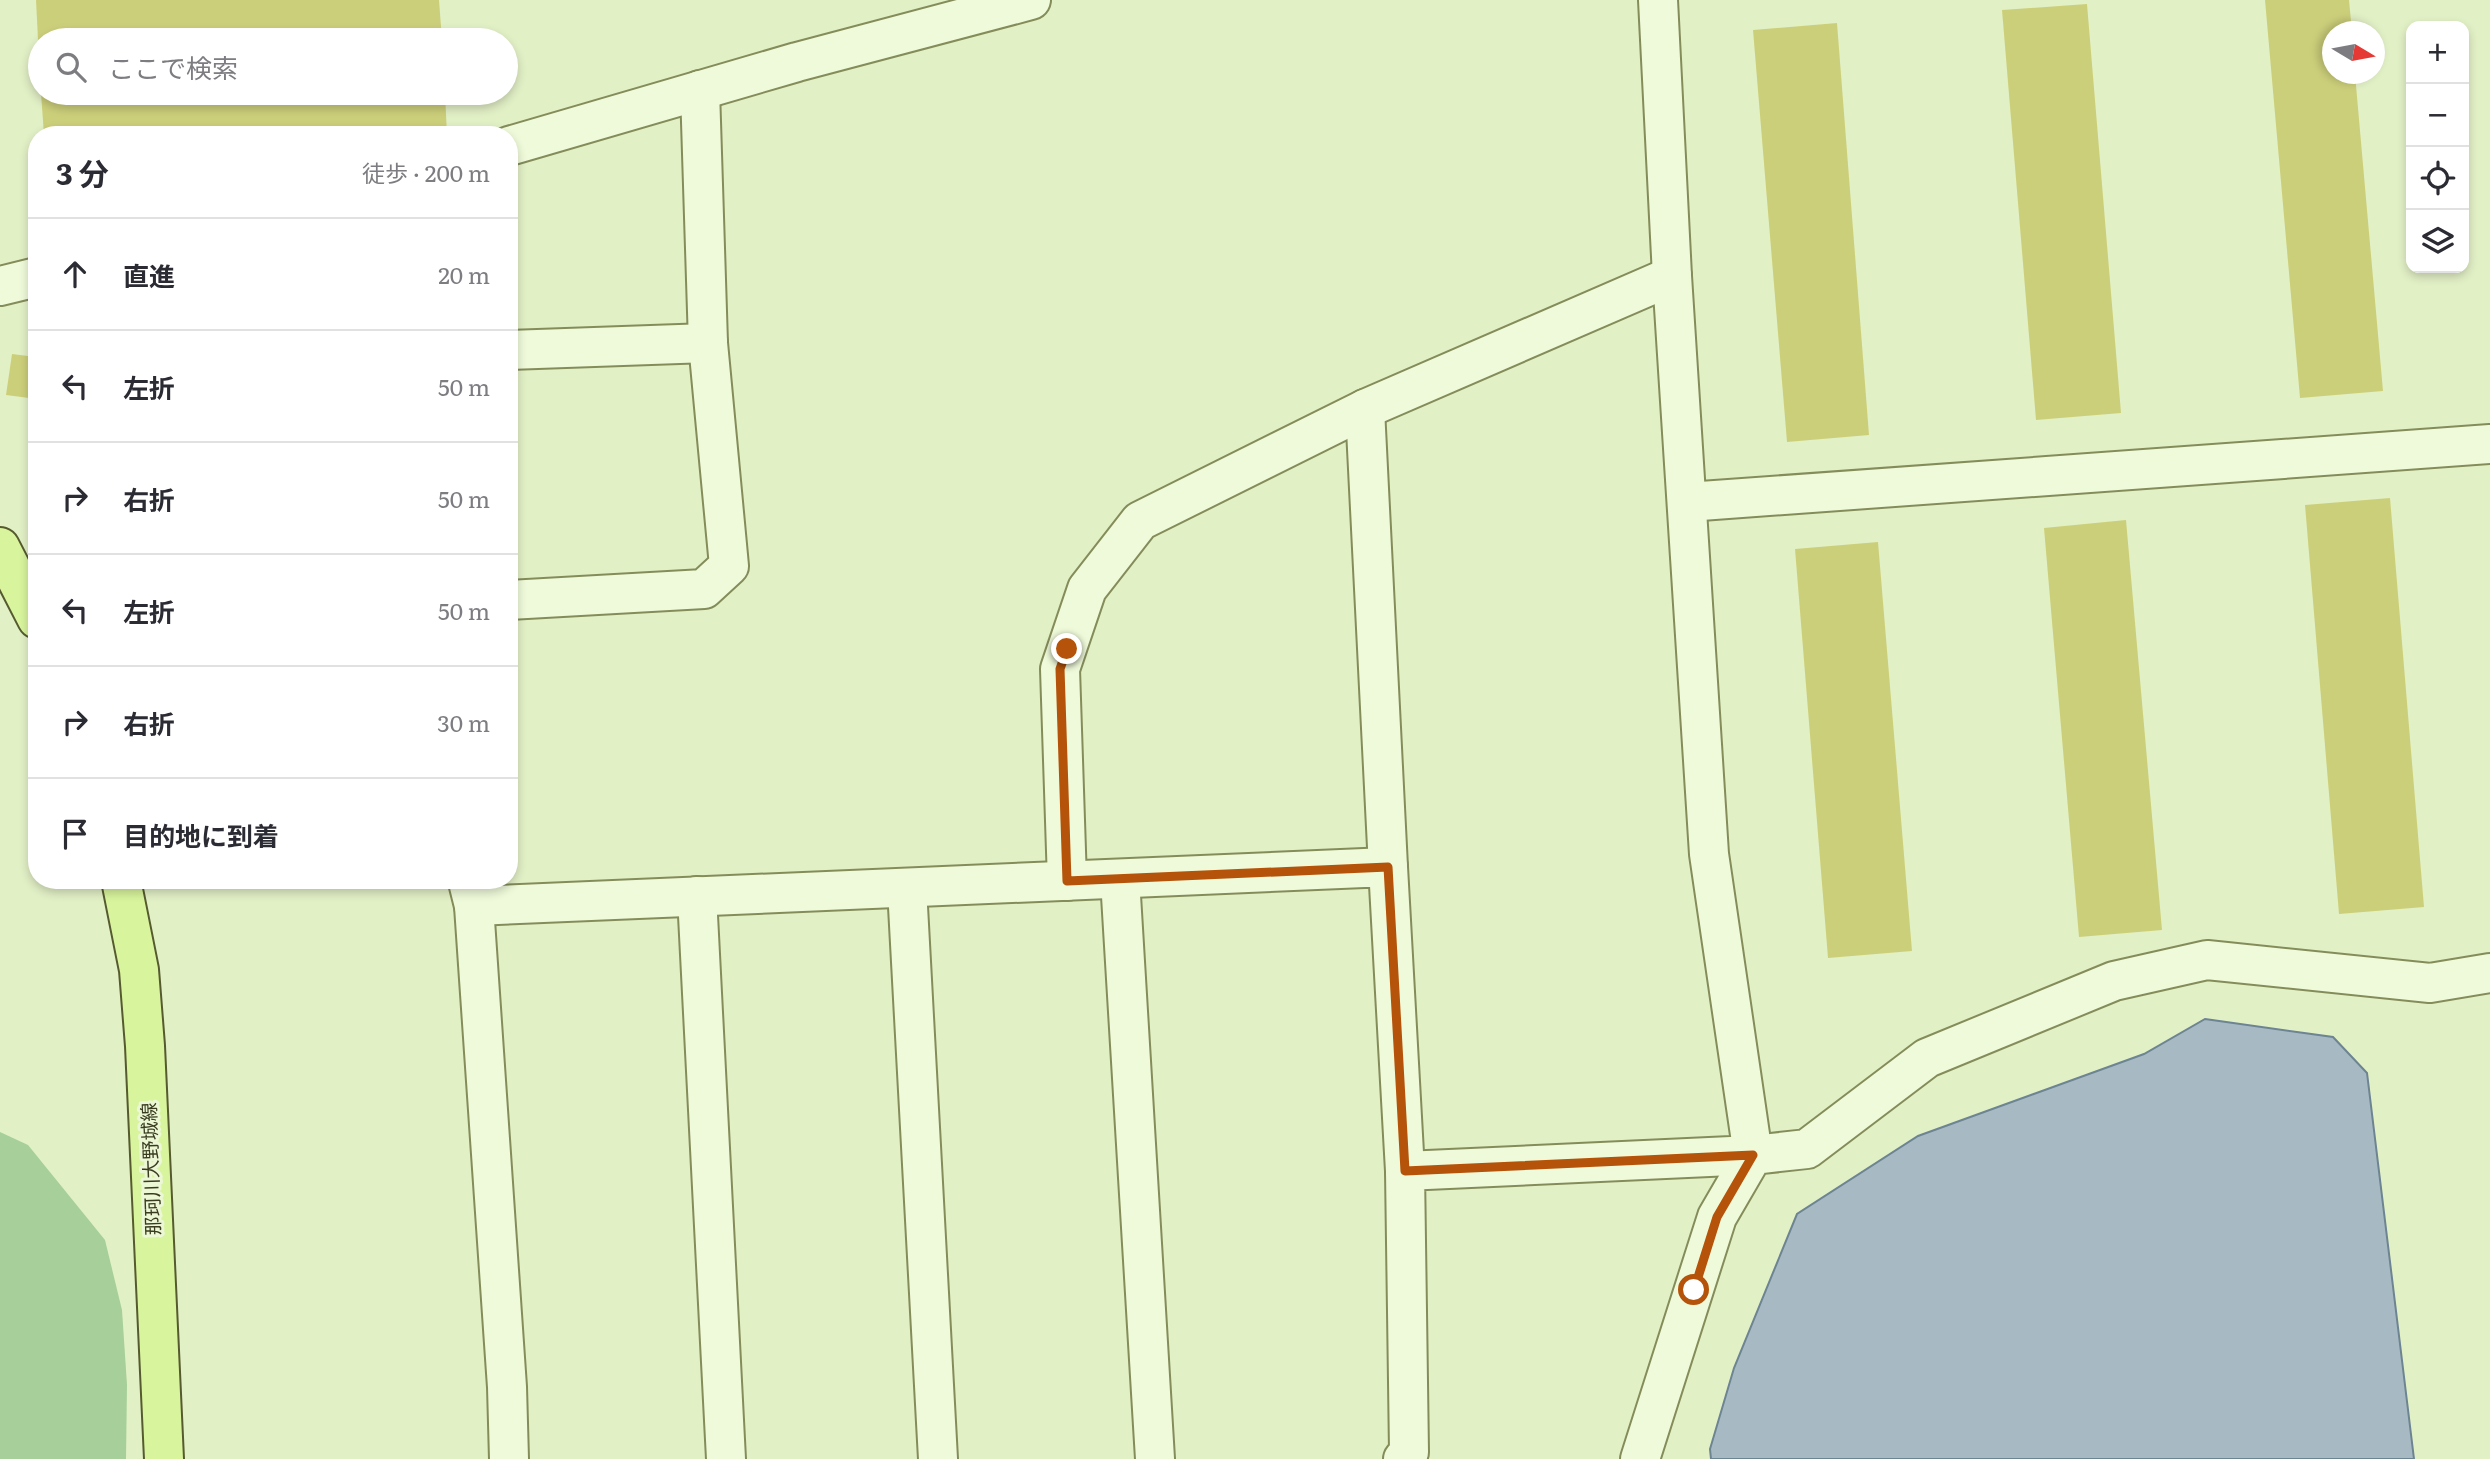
<!DOCTYPE html>
<html lang="ja">
<head>
<meta charset="utf-8">
<style>
  body { margin:0; font-family:Literata,"Noto Sans JP",serif; background:#f2f2f3; color:#2b2b33 }
  .controls { position:absolute; right:21px; top:21px; display:grid; overflow:hidden; border-radius:14px; box-shadow:0 4px 10px #0003 }
  .controls button { width:63px; height:63px; display:grid; place-items:center; padding:0; border:0; border-bottom:2px solid #e1e1e2; background:#fff; color:#2b2b33; font:35px sans-serif }
  .compass { position:absolute; left:2322px; top:21px; width:63px; height:63px; border-radius:50%; background:#fff; box-shadow:0 4px 10px #0003; rotate:100deg }
  .stop { position:absolute; width:21px; height:21px; margin:-16px; border:5px solid #b45309; border-radius:50%; background:#fff }
  .stop.end { background:#b45309; border-color:#fff; box-shadow:0 2px 7px #0008 }
  .list { margin:0; padding:0; list-style:none }
  h2 { display:flex; justify-content:space-between; align-items:center; height:91px; margin:0; padding:0 28px; font-size:30px }
  h2 small { font-size:23px; font-weight:400; color:#7c7c81 }
  .list li { display:grid; grid-template-columns:46px 1fr auto; gap:21px; align-items:center; box-sizing:border-box; height:112px; padding:0 28px; border-top:2px solid #e1e1e2 }
  .list b { display:block; font-size:26px; white-space:nowrap }
  .list em { font-size:23px; font-style:normal; color:#7c7c81 }
  .icon { flex:none; width:38px; height:38px; fill:none; stroke:currentColor; stroke-width:2; stroke-linecap:round; stroke-linejoin:round }
  .map { position:relative; flex:none; width:2490px; height:1459px; overflow:hidden }
  .search { position:absolute; background:#fff; box-shadow:0 4px 10px #0003; left:28px; top:28px; width:490px; height:77px; display:flex; align-items:center; gap:18px; box-sizing:border-box; padding:0 24px; border-radius:38px; color:#7c7c81; font-size:26px }
  .panel { position:absolute; background:#fff; box-shadow:0 4px 10px #0003; left:28px; top:126px; width:490px; height:763px; border-radius:28px }
  .map>svg:first-child { display:block }
  .green { fill:#a6cf99 }
  .water { fill:#a7bac3; stroke:#6d8492; stroke-width:2 }
  .building { fill:#cccf7a }
  .lines { fill:none; stroke-linecap:round; stroke-linejoin:round }
  .minor-casing { stroke:#848c5a; stroke-width:42 }
  .major-casing { stroke:#565a2f; stroke-width:42 }
  .minor { stroke:#effada; stroke-width:38 }
  .major { stroke:#d8f49d; stroke-width:38 }
  .route { stroke:#b45309; stroke-width:9 }
  .labels { text-anchor:middle; stroke-width:6; stroke-linejoin:round; paint-order:stroke }
  .street-label { font-size:19px; fill:#393c1f; stroke:#ecf7d6 }
</style>
</head>
<body>
<div class="map">
<svg width="2490" height="1459" viewBox="0 0 2490 1459">
  <rect width="100%" height="100%" fill="#e2f0c6"/>
  <!-- green -->
  <path class="green" d="M0,1132l28,13 77,95 17,70 5,75 -1,74h-126z"/>
  <!-- water -->
  <path class="water" d="M2205,1019l128,18 34,36 47,386h-703l-1,-10 24,-81 63,-154 121,-78 226,-82z"/>
  <!-- building -->
  <g class="building">
    <path d="M36,0h403l3,40h-404z"/>
    <path d="M2265,0h84l3,32h-20v42h23l28,317 -83,7z"/>
    <path d="M2087,4l34,409 -85,7 -34,-410z"/>
    <path d="M1837,23l32,412 -82,7 -34,-412z"/>
    <path d="M41,93h404l2,42h-403z"/>
    <path d="M12,354l24,3 -7,41 -23,-3z"/>
    <path d="M2390,498l34,409 -85,7 -34,-409z"/>
    <path d="M2126,520l36,410 -83,7 -35,-409z"/>
    <path d="M1878,542l34,409 -84,7 -33,-409z"/>
  </g>
  <g class="lines">
    <!-- minor casing -->
    <g class="minor-casing">
      <g id="minor">
        <path d="M509,146l288,-84 234,-62"/>
        <path d="M0,286l37,-9"/>
        <path d="M509,350l199,-7"/>
        <path d="M1365,409l23,458"/>
        <path d="M1687,502l803,-58"/>
        <path d="M509,600l195,-11 25,-23 -21,-223 -8,-253"/>
        <path d="M1120,879l35,580"/>
        <path d="M1067,881l-7,-212 27,-80 53,-68 225,-112 307,-133"/>
        <path d="M468,882l6,24 33,481 2,72"/>
        <path d="M907,888l31,571"/>
        <path d="M697,896l29,563"/>
        <path d="M474,906l914,-39 17,304"/>
        <path d="M1403,1459l6,-7 -4,-281 348,-16 -44,-301 -37,-578 -14,-276"/>
        <path d="M1640,1459l77,-242 36,-62 54,-6 120,-91 187,-77 93,-21 223,23 60,-10"/>
      </g>
    </g>
    <!-- major casing -->
    <g class="major-casing">
      <g id="major">
        <path d="M0,547l37,72"/>
        <path d="M121,880l18,90 6,76 19,413"/>
      </g>
    </g>
    <!-- minor -->
    <use href="#minor" class="minor"/>
    <!-- major -->
    <use href="#major" class="major"/>
  </g>
  <g class="lines">
    <!-- route -->
    <path class="route" d="M1067,649l-7,20 7,212 321,-14 17,304 348,-16 -36,62 -23,73"/>
  </g>
  <g class="labels">
    <!-- street labels -->
    <g class="street-label">
      <text transform="translate(151 1169) rotate(-92)" y="7">那珂川大野城線</text>
    </g>
  </g>
</svg>
<div class="controls">
<button>+</button>
<button>−</button>
<button><svg class="icon" aria-label="locate" viewBox="0 0 24 24"><circle cx="12" cy="12" r="6"/><path d="M12 2v4M12 18v4M2 12h4M18 12h4"/></svg></button>
<button><svg class="icon" aria-label="layers" viewBox="0 0 24 24"><path d="M12 4l9 5-9 5-9-5zM3 14l9 5 9-5"/></svg></button>
</div>
<svg class="compass" viewBox="-18 -18 36 36"><path d="M0-13l5 13h-10z" fill="#e53935"/><path d="M0 13l5-13h-10z" fill="#7c7c81"/></svg>
<div class="stop" style="left:1694px;top:1290px"></div>
<div class="stop end" style="left:1067px;top:649px"></div>
<div class="search"><svg class="icon" aria-label="search" viewBox="0 0 24 24"><circle cx="10" cy="10" r="6"/><path d="M15 15l6 6"/></svg>ここで検索</div>
<section class="panel">
<h2>3 分<small>徒歩 · 200 m</small></h2>
<ul class="list">
<li><svg class="icon" aria-label="ahead" viewBox="0 0 24 24"><path d="M12 20V5M6 11l6-6 6 6"/></svg><div><b>直進</b></div><em>20 m</em></li>
<li><svg class="icon" aria-label="left" viewBox="0 0 24 24"><path d="M17 20v-9H6M10 6l-5 5 5 5"/></svg><div><b>左折</b></div><em>50 m</em></li>
<li><svg class="icon" aria-label="right" viewBox="0 0 24 24"><path d="M7 20v-9h11M14 6l5 5-5 5"/></svg><div><b>右折</b></div><em>50 m</em></li>
<li><svg class="icon" aria-label="left" viewBox="0 0 24 24"><path d="M17 20v-9H6M10 6l-5 5 5 5"/></svg><div><b>左折</b></div><em>50 m</em></li>
<li><svg class="icon" aria-label="right" viewBox="0 0 24 24"><path d="M7 20v-9h11M14 6l5 5-5 5"/></svg><div><b>右折</b></div><em>30 m</em></li>
<li><svg class="icon" aria-label="arrive" viewBox="0 0 24 24"><path d="M6 21V4h12l-3 4 3 4H6"/></svg><div><b>目的地に到着</b></div></li>
</ul>
</section>
</div>
</body>
</html>
